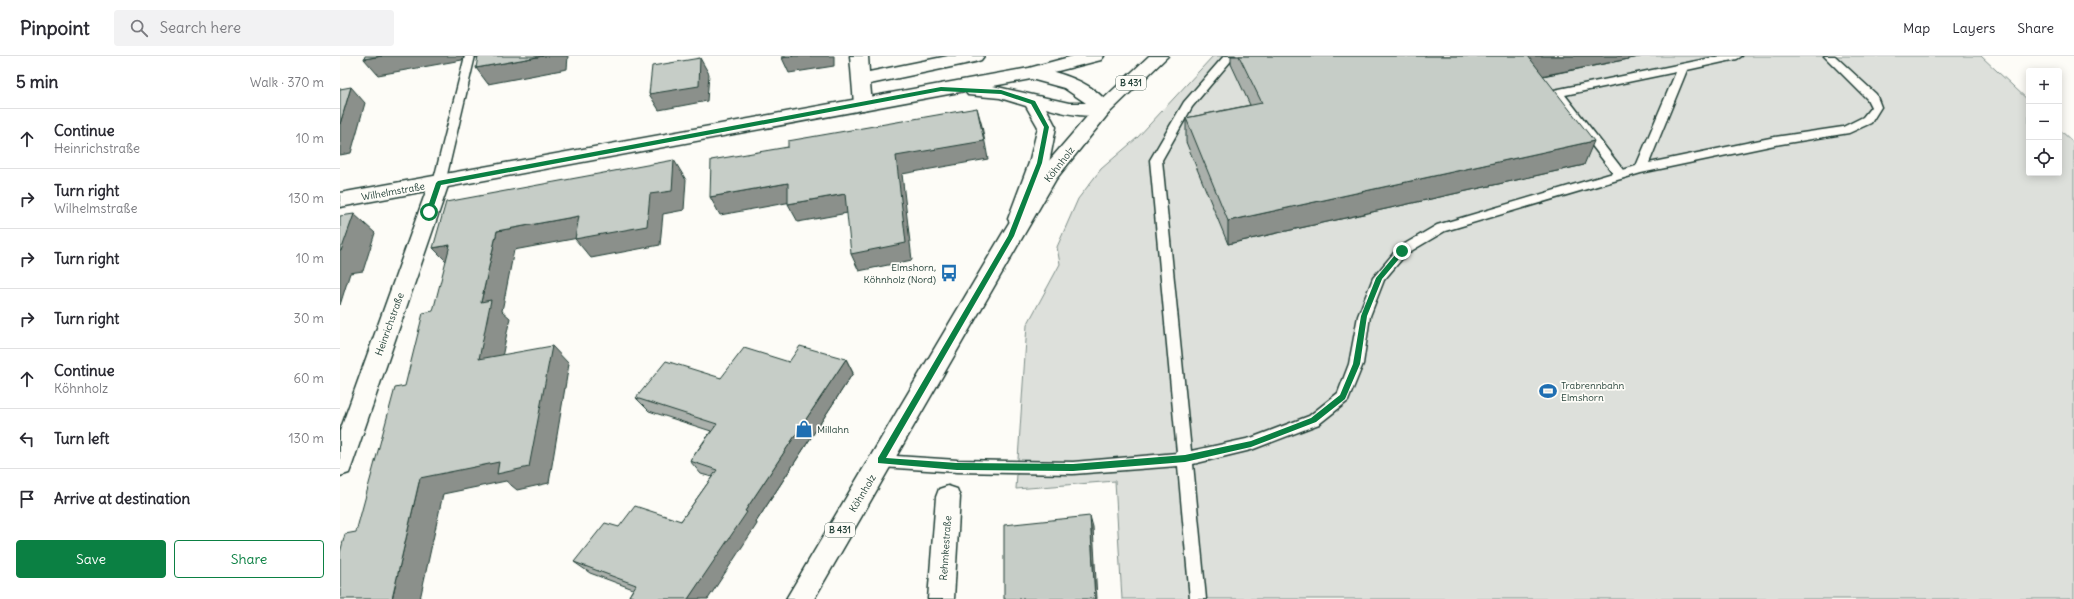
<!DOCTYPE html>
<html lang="en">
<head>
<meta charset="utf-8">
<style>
  body { margin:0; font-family:Delius,sans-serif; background:#f2f2f3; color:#2b2b33 }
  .controls { position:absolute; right:12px; top:12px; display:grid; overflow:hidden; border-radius:4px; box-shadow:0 2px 10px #0003 }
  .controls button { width:36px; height:36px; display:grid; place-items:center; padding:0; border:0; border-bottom:1px solid #e1e1e2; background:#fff; color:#2b2b33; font:20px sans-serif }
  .stop { position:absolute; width:12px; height:12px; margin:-9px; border:3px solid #0b8043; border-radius:50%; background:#fff }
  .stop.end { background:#0b8043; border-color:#fff; box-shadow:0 1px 4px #0008 }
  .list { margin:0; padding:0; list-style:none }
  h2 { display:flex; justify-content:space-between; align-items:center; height:52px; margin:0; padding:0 16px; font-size:17px }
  h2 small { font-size:13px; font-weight:400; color:#7c7c81 }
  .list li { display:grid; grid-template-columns:26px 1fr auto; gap:12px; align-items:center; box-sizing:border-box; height:60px; padding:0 16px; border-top:1px solid #e1e1e2 }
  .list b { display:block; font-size:15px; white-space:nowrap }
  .list p { margin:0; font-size:13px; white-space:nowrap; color:#7c7c81 }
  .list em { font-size:13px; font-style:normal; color:#7c7c81 }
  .actions { display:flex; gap:8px; padding:12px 16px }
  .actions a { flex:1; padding:9px 0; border:1px solid #0b8043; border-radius:4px; text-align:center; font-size:14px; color:#0b8043 }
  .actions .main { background:#0b8043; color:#fff }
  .icon { flex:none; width:22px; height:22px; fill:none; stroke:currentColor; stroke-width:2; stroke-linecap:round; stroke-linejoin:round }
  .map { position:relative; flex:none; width:1734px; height:543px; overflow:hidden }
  header { display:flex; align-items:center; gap:24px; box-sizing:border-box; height:56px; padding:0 20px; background:#fff; border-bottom:1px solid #e1e1e2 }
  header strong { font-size:19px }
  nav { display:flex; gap:22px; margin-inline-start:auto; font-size:14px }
  .search { width:280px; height:36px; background:#f2f2f3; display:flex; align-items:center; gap:10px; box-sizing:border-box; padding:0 14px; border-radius:4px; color:#7c7c81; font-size:15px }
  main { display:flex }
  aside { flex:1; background:#fff }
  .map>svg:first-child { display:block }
  .green { fill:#dde0db; stroke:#7e8e88 }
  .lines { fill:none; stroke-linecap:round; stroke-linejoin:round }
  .service-casing { stroke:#1f3d34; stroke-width:3 }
  .minor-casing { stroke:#1f3d34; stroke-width:3 }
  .secondary-casing { stroke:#1f3d34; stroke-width:3 }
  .primary-casing { stroke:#1f3d34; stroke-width:3 }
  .service { fill:#fdfcf7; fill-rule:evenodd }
  .minor { fill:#fdfcf7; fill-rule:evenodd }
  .secondary { fill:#fdfcf7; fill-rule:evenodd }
  .primary { fill:#fdfcf7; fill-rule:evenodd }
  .wall { fill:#aab0ab; stroke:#1f3d34 }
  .shaded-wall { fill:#8b908b; stroke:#1f3d34 }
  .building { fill:#c6cdc7; stroke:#1f3d34 }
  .route { fill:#0b8043 }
  .labels { text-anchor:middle; stroke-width:3.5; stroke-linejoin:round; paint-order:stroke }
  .shield { fill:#fdfcf7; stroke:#62766e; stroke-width:1 }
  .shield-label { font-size:9px; font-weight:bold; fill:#1f3d34 }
  .street-label { font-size:10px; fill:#1f3d34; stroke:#fdfcf7 }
  .poi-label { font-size:10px; fill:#1f3d34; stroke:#fdfcf7; text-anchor:start }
</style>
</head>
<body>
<header>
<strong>Pinpoint</strong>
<div class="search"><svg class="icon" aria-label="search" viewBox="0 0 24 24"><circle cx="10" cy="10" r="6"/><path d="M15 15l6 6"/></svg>Search here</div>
<nav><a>Map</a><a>Layers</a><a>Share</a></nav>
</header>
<main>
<aside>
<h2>5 min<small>Walk · 370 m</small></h2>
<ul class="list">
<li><svg class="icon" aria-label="ahead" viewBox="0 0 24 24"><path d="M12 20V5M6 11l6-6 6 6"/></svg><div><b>Continue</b><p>Heinrichstraße</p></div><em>10 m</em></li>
<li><svg class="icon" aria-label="right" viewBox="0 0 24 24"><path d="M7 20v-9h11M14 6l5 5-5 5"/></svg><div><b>Turn right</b><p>Wilhelmstraße</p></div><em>130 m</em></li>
<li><svg class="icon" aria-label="right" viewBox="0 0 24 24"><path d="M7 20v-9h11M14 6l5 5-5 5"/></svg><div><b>Turn right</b></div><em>10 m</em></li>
<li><svg class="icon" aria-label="right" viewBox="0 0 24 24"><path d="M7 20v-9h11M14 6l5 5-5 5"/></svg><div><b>Turn right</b></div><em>30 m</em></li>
<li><svg class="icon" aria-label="ahead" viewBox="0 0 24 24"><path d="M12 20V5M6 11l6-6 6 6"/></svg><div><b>Continue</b><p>Köhnholz</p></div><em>60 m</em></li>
<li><svg class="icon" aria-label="left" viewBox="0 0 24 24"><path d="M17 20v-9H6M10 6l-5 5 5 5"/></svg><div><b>Turn left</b></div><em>130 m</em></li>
<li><svg class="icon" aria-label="arrive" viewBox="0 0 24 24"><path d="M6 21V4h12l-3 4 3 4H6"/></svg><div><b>Arrive at destination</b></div></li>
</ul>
<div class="actions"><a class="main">Save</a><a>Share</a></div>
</aside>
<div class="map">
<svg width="1734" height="543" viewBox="0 0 1734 543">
  <rect width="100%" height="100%" fill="#fdfcf7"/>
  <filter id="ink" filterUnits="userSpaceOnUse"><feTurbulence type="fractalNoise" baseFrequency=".025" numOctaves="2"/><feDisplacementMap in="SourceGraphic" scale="8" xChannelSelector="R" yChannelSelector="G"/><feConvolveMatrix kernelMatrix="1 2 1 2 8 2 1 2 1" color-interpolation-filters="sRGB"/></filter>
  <g filter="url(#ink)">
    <!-- green -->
    <path class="green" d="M873,0h768l48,45v72h30v-44l15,14v456h-952l-7,-118 -99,8 11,-164 33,-61 -3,-17 21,-48 23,-30 36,-31z"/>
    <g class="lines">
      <!-- service casing -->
      <g class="service-casing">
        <g id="service">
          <path d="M125,0h10l-30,127 -6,4 -6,-4z"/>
          <path d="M884,0h11l-43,51 -30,53 29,291 60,-13 58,-22 29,-23 11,-29 9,-48 15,-38 25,-30 39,-23 176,-52 -59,-77 -1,-3 1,-3 167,-34h21l-5,3 -50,11 -38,93 126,-26 68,-10 20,-10 8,-10 -4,-8 -43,-43h11l41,38 5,13 -10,16 -22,10 -74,12 -134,28 -196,58 -39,23 -22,26 -14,36 -7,48 -15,37 -29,23 -68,26 -58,14 13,135h-16l-12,-133 -105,8 -116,-2 -76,-5 -5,-1 -2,-5 2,-5 5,-1 76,5 116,2 104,-9 -27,-293 34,-58zM1336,16l-40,94 -13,4 -58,-75z"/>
        </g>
      </g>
      <!-- minor casing -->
      <g class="minor-casing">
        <g id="minor">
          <path d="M510,0h18l1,16 79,-16h36l-3,4 -6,2 -105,22 2,20 -3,4 -6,2 -6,-2 -3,-4z"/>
          <path d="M99,120l7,2 3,5 -97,282 -3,8 -9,3v-45l89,-248 3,-5z"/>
          <path d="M608,430l9,3 3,8 -6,102h-26l8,-102 3,-8z"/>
        </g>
      </g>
      <!-- secondary casing -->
      <g class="secondary-casing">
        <path id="secondary" d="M733,0h31l-3,4 -47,12c22,6 46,17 58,37l-3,4c-20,6 -43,1 -63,-5l10,19 -7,36 -21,56 -3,5 -7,2 -7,-2 -3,-5 21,-56 9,-36 -12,-21 -26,-8 -32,-3 -3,-4 -625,116v-14l689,-125zM691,23l33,9 22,15h-17l-76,-17z"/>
      </g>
      <!-- primary casing -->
      <g class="primary-casing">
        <path id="primary" d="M809,0h19l-59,57 -53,66 -242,420h-28l218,-368 38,-62 55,-64z"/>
      </g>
      <!-- service -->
      <use href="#service" class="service"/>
      <!-- minor -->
      <use href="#minor" class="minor"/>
      <!-- secondary -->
      <use href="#secondary" class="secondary"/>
      <!-- primary -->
      <use href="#primary" class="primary"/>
    </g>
    <!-- wall -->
    <g class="wall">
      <path d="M891,0h413l-101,20 41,89 -356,79 -42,-102v-24l64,-13 -19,-41z"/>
      <path d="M506,303l7,14 -97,149 1,2 -125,74 -3,-2 4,-7 -43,-16 -16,-11 45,-35 62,-6 31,-44 -11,-3 -11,-13 21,-30 -62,-20 -13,-13 153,-36z"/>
    </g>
    <!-- shaded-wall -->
    <g class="shaded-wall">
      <path d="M42,0h82l-2,4 -84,15 -14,-16z"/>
      <path d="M134,0h15l-13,2z"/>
      <path d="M203,0h25l-1,13 -79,15 -12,-16z"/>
      <path d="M453,0h41v10l-45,7 -7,-15z"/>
      <path d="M1188,0h116l-124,24z"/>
      <path d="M360,2l9,16 -2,27 -48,9 -10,-16z"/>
      <path d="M11,31l14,16 -14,50 -11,2v-31z"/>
      <path d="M637,52l5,18 6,33 -86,15 10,86 -53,11 -8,-17 45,-98z"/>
      <path d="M1254,85l-10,24 -356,79v-23z"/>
      <path d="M334,104l12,20 -2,30 -21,4 -3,31 -69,13 -16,-19 75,-45z"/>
      <path d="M448,127l9,18 -77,14 -10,-18z"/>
      <path d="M505,138l8,18 -55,10 -10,-18z"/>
      <path d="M14,158l21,19 -12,38 -13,2 -10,32v-54z"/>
      <path d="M239,160l15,19 -80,15 -12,61 8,7 -12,59 -19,-18 2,-57 16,-71z"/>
      <path d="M110,189l2,22 -19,-19z"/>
      <path d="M212,290l17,18 -20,119 -32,7 -11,-9 -63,13 -23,105h-28l28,-121z"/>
      <path d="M506,303l7,14 -97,149 1,2 -49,75h-20l57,-88z"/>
      <path d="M750,460l3,11 4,72h-2z"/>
    </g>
    <!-- building -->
    <g class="building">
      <path d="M25,0h17l-18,3z"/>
      <path d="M138,0h65l-67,12z"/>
      <path d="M442,0h11l-11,2z"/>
      <path d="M899,0h289l66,85 -366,80 -42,-103 76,-15z"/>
      <path d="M360,2l-1,28 -50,8 3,-28z"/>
      <path d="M11,31l-11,37v-35z"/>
      <path d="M637,52l7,33 -88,15 10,87 -55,11 -6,-60 -57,10v-21l-78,14 1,-37 77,-13v-6z"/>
      <path d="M334,104l-2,31 -22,3 -3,32 -72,13 4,-23 -82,15 -16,71 10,-2 -12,59 73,-13 -23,121 -32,7 2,-12 -79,16 -28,121h-52v-46l5,-19 11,-2 39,-144 10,-2 18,-73 10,-2 17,-66 -17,3 13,-46z"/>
      <path d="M14,158l-13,37h-1v-35z"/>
      <path d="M460,290l46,13 -101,152 2,1 -59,87h-56l1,-2 -4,-1 7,-11 -62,-23 31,-39 14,4 16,-21 46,15 36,-51 -27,-9 27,-37 -81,-26 30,-37 55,17 23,-30 45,14z"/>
      <path d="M750,460l5,83h-91v-74z"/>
    </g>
  </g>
  <!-- route -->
  <path class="route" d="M601,31l60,3 34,11 14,26 -7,36 -28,73 -128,222 71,5 116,1 112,-9 66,-14 60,-23 29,-23 13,-31 8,-48 15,-38 24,-29h4v4l-22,26 -15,37 -7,48 -15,35 -29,23 -65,25 -66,15 -112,9 -116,-1 -79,-7v-5l130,-222 29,-73 7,-36 -13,-23 -30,-10 -60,-3 -500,94 -9,27 -3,2 -3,-2 10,-29 2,-2z"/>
  <!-- icons -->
  <defs>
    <g id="bus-bare" transform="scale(1.38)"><path d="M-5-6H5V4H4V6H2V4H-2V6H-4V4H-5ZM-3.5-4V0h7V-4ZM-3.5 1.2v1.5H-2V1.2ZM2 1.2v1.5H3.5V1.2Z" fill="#1f6fb2" stroke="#fdfcf7" stroke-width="2.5" paint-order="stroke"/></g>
    <g id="stadium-bare" transform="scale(1.38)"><path d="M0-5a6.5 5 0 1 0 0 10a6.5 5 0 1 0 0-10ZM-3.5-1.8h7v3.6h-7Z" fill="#1f6fb2" stroke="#fdfcf7" stroke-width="2.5" paint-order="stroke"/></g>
    <g id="shop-bare" transform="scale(1.38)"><path d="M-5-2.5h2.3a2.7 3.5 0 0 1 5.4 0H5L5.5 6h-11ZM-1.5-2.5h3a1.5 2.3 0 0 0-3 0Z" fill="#1f6fb2" stroke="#fdfcf7" stroke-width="2.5" paint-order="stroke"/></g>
  </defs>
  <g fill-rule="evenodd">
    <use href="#bus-bare" x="609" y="217"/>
    <use href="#stadium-bare" x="1208" y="335"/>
    <use href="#shop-bare" x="464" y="373"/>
  </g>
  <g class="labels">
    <!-- shield labels -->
    <g class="shield">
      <rect x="776" y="20" width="30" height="14" rx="3"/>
      <rect x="485" y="467" width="30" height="14" rx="3"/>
    </g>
    <g class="shield-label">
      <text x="791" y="30">B 431</text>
      <text x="500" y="477">B 431</text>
    </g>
    <!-- street labels -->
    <g class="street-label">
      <text transform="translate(719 108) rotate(-52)" y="4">Köhnholz</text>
      <text transform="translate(53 135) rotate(-10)" y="4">Wilhelmstraße</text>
      <text transform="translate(49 268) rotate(-70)" y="4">Heinrichstraße</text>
      <text transform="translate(522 437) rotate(-59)" y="4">Köhnholz</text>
      <text transform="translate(605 492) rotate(-86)" y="4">Rehmkestraße</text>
    </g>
    <!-- poi labels -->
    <g class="poi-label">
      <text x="596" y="215" text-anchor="end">Elmshorn,<tspan x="596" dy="12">Köhnholz (Nord)</tspan></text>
      <text x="1221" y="333">Trabrennbahn<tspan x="1221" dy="12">Elmshorn</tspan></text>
      <text x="477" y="377">Millahn</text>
    </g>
  </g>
</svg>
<div class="controls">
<button>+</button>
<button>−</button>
<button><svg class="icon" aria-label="locate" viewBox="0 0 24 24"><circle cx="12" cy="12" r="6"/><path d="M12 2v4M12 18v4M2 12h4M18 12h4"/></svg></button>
</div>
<div class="stop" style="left:89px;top:156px"></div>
<div class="stop end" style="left:1062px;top:195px"></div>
</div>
</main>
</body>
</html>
